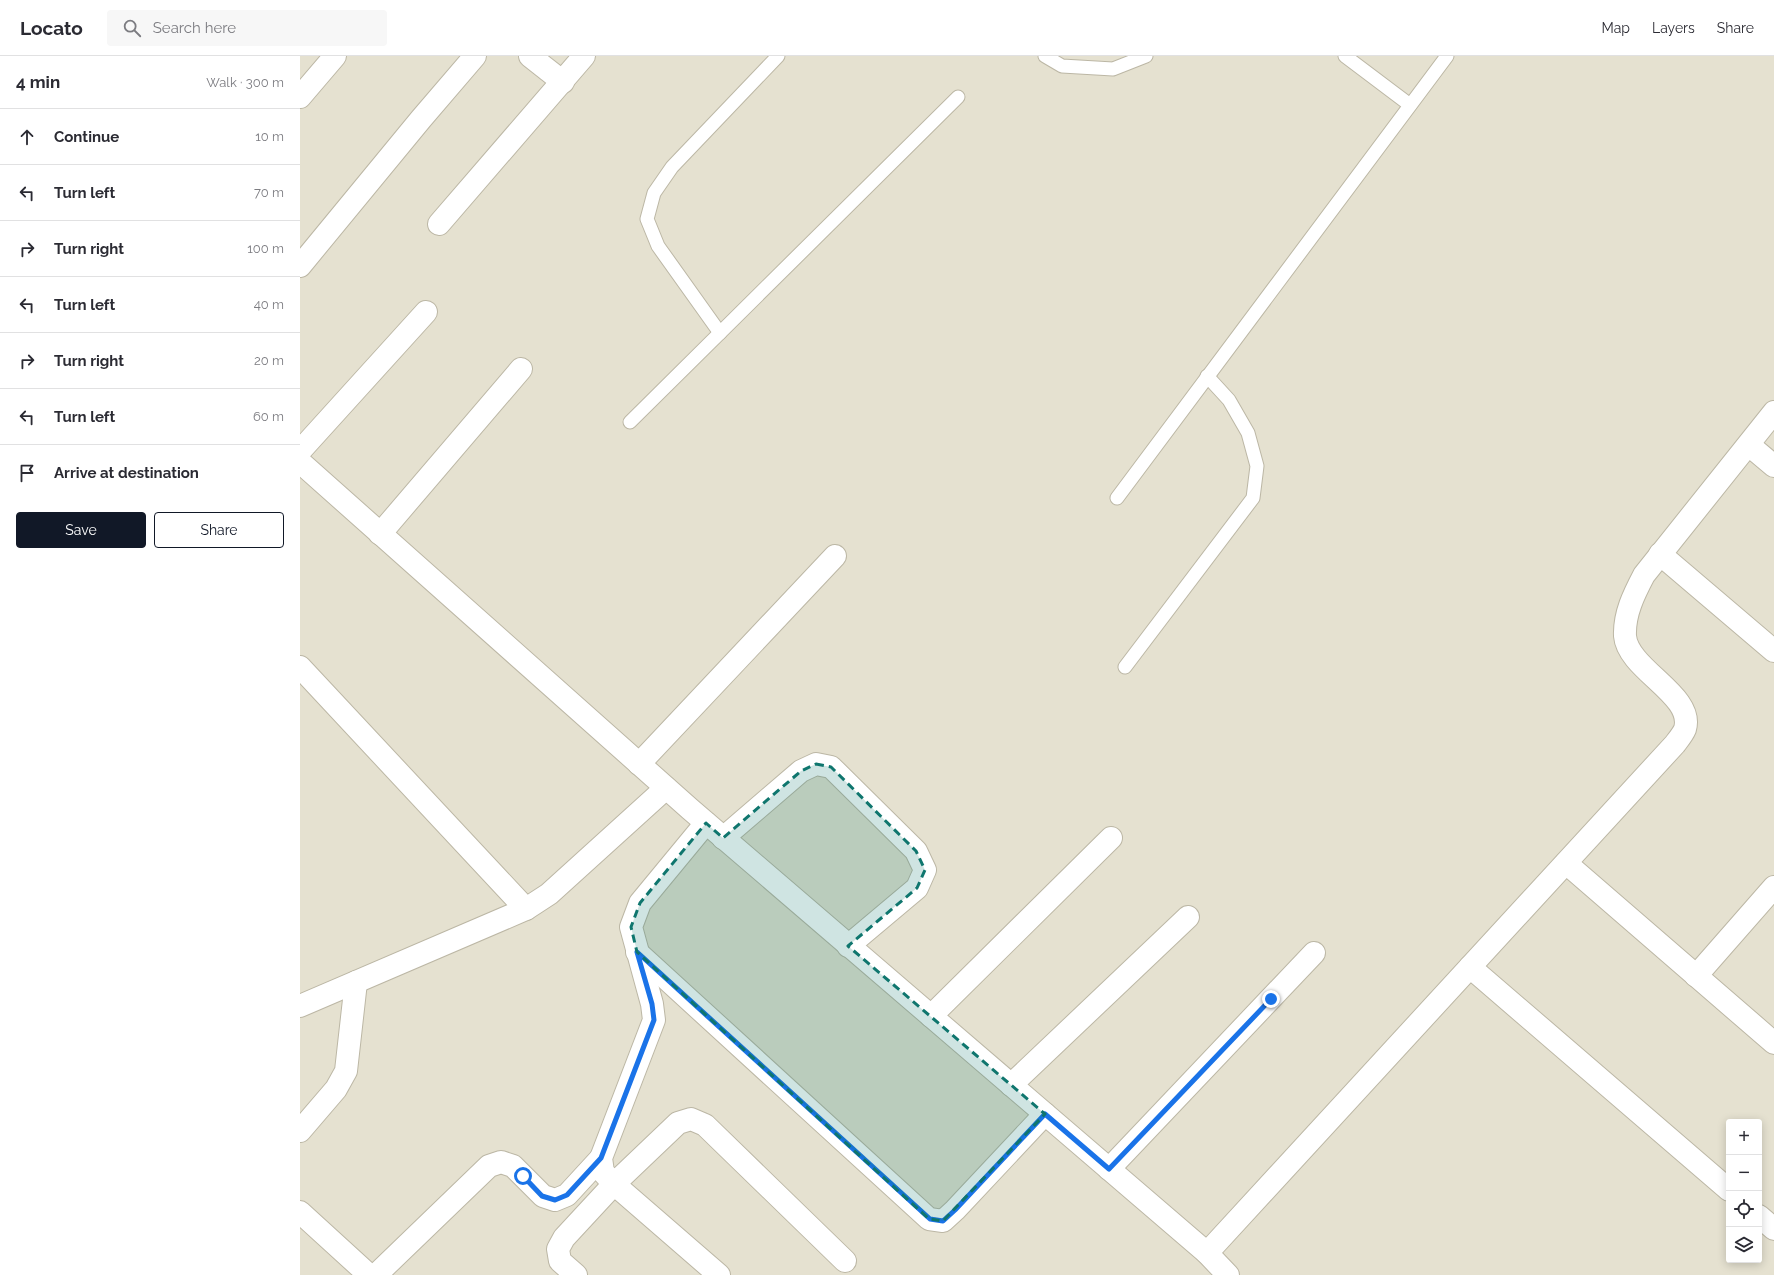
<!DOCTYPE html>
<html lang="en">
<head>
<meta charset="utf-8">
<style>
  body { margin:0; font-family:Raleway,sans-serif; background:#f7f7f7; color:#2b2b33 }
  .controls { position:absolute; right:12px; bottom:12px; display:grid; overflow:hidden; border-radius:4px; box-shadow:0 2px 10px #0003 }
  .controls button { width:36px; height:36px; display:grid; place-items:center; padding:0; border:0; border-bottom:1px solid #e1e1e2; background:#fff; color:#2b2b33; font:20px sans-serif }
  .stop { position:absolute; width:12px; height:12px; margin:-9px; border:3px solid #1a73e8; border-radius:50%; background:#fff }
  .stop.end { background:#1a73e8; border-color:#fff; box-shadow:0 1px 4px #0008 }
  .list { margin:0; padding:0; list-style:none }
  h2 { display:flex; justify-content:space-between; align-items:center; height:52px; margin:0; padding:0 16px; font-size:17px }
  h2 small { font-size:13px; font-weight:400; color:#7c7c81 }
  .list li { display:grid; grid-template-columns:26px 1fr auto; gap:12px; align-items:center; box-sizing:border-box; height:56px; padding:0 16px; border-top:1px solid #e1e1e2 }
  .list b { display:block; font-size:15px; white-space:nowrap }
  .list em { font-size:13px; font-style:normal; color:#7c7c81 }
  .actions { display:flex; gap:8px; padding:12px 16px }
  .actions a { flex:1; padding:9px 0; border:1px solid #111827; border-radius:4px; text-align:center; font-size:14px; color:#111827 }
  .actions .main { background:#111827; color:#fff }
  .icon { flex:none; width:22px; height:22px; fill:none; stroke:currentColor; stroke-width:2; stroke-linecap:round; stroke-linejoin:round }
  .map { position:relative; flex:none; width:1474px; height:1219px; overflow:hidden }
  header { display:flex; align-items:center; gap:24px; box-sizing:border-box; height:56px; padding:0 20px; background:#fff; border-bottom:1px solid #e1e1e2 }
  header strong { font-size:19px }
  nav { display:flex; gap:22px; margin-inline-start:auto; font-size:14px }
  .search { width:280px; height:36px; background:#f7f7f7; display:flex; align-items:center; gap:10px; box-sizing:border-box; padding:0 14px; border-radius:4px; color:#7c7c81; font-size:15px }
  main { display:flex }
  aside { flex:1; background:#fff }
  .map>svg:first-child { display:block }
  .residential { fill:#e5e1d0; fill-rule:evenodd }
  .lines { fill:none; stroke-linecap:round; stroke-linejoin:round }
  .lane-casing { stroke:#bcb7a5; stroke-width:15 }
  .street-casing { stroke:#bcb7a5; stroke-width:24 }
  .lane { stroke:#fff; stroke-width:13 }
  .street { stroke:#fff; stroke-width:22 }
  .route { stroke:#1a73e8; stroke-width:5 }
  .marked { fill:#0f766e; fill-opacity:0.2; stroke:#0f766e; stroke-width:3; stroke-dasharray:8 5; stroke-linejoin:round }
</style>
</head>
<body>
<header>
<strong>Locato</strong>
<div class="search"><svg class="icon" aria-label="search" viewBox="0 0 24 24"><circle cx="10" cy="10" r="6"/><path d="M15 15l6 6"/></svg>Search here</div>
<nav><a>Map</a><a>Layers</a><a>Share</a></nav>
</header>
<main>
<aside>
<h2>4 min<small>Walk · 300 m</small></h2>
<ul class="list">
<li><svg class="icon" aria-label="ahead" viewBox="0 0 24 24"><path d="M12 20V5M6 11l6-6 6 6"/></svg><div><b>Continue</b></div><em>10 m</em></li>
<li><svg class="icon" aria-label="left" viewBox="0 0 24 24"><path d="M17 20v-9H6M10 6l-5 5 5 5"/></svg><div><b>Turn left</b></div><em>70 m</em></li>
<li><svg class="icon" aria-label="right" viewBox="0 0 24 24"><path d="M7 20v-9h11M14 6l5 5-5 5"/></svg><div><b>Turn right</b></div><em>100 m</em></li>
<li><svg class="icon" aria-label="left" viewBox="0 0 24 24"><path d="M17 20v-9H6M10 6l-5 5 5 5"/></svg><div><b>Turn left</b></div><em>40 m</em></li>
<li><svg class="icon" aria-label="right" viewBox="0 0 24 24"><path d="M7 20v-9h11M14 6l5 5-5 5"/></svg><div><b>Turn right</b></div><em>20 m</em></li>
<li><svg class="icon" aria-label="left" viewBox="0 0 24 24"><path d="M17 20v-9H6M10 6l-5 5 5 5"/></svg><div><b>Turn left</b></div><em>60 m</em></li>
<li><svg class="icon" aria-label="arrive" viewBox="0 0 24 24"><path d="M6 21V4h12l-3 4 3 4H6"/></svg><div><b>Arrive at destination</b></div></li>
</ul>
<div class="actions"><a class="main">Save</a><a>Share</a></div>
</aside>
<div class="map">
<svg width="1474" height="1219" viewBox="0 0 1474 1219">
  <rect width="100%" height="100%" fill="#f1eee2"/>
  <!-- residential -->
  <path class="residential" d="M0,0h1474v1219h-1474zM1429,1066h30v138h-30z"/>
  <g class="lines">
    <!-- lane casing -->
    <g class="lane-casing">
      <g id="lane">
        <path d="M745,0l17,10 51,3 33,-13"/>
        <path d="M1045,0l65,49"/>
        <path d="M420,277l-62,-87 -11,-27 7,-26 18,-26 106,-111"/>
        <path d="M330,366l328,-325"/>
        <path d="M817,442l330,-442"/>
        <path d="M825,611l128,-169 4,-32 -9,-33 -19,-33 -22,-24"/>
      </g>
    </g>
    <!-- street casing -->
    <g class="street-casing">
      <g id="street">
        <path d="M230,0l33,26"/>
        <path d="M0,41l35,-41"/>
        <path d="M139,168l145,-168"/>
        <path d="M0,210l121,-147 54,-63"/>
        <path d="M1449,389l25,21"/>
        <path d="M0,395l126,-139"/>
        <path d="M0,406l390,347 517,444 21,22"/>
        <path d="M80,478l141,-165"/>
        <path d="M1360,498l114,97"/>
        <path d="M0,611l226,242"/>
        <path d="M339,708l196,-208"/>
        <path d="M406,767l-66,80 -9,24 21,77 2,16 -53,138 2,14 11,12 105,91"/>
        <path d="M423,782l78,-67 15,-7 15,3 85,84 9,19 -8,18 -69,58"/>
        <path d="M1266,807l208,180"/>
        <path d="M337,896l292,267 14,2 12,-11 90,-96"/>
        <path d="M1170,911l259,223"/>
        <path d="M1396,920l78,-89"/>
        <path d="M0,950l226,-97 23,-15 117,-106"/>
        <path d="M631,960l180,-178"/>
        <path d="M711,1029l177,-168"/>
        <path d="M0,1075l36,-42 10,-18 10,-89"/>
        <path d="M809,1113l205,-216"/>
        <path d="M0,1156l69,63"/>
        <path d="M1459,1160l15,13"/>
        <path d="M907,1197l468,-509c3,-4 8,-10 10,-15 10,-34 -57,-59 -60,-93 -1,-22 9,-42 19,-61l130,-163"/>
        <path d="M76,1219l113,-109 12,-4 12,4 30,30 12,4 12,-5 34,-37"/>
        <path d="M276,1219l-16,-14 -2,-12 6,-11 50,-54 64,-61 13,-4 14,6 140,136"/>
      </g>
    </g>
    <!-- lane -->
    <use href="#lane" class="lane"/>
    <!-- street -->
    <use href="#street" class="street"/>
  </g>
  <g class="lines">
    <!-- route -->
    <path class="route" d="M223,1120l19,20 13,4 12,-5 34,-37 53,-138 -2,-16 -15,-52 293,267 13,2 12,-11 90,-96 64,55 162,-170"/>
  </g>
  <!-- marked area -->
  <path class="marked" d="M516,708l15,3 85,84 9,19 -8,18 -69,58 197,168 -102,107 -14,-2 -292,-267 -6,-25 9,-24 66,-80 17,15 78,-67z"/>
</svg>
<div class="controls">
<button>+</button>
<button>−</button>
<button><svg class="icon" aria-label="locate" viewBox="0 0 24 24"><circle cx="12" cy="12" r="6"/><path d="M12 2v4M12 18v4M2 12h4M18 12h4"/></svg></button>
<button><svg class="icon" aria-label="layers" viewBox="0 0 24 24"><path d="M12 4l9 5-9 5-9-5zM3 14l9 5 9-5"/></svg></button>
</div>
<div class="stop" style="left:223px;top:1120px"></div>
<div class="stop end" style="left:971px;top:943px"></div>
</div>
</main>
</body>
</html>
